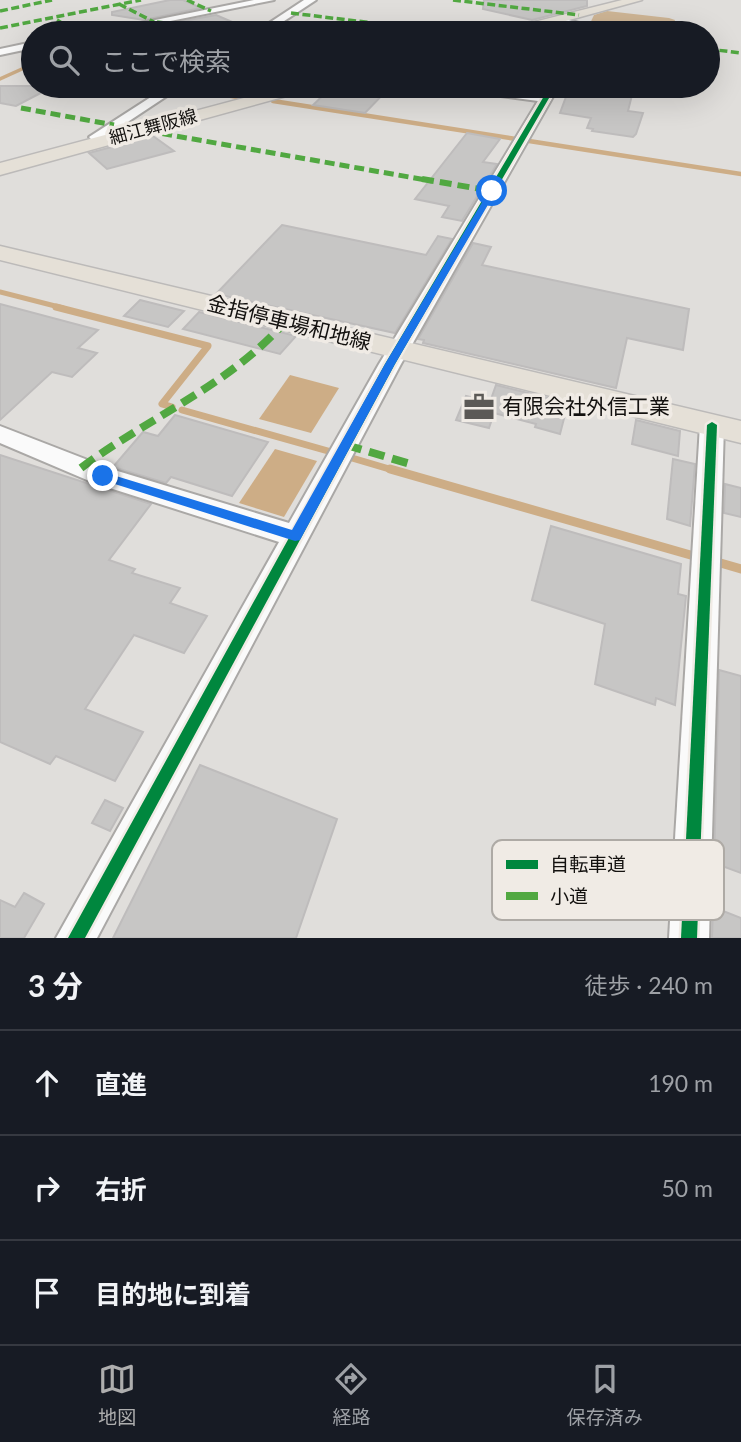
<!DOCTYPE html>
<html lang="ja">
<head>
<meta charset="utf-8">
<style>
  body { margin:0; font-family:Lato,"Noto Sans JP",sans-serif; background:#20242c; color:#f1f3f6 }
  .stop { position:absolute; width:21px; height:21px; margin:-16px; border:5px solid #1a73e8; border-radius:50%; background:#fff }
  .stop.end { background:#1a73e8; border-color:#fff; box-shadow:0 2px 7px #0008 }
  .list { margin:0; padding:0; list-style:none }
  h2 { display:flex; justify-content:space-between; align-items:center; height:91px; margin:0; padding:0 28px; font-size:30px }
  h2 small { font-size:23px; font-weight:400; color:#9ea1a6 }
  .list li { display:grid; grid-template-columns:46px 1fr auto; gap:21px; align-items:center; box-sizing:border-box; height:105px; padding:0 28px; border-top:2px solid #363941 }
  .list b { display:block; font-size:26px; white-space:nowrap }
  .list em { font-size:23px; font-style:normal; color:#9ea1a6 }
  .icon { flex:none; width:38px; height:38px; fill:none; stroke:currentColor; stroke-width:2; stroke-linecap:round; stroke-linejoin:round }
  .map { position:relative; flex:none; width:741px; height:938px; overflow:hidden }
  .search { position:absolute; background:#171b24; box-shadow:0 7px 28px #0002; left:21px; right:21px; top:21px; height:77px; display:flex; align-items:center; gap:18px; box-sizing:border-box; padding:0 24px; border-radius:38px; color:#9ea1a6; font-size:26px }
  .sheet { height:406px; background:#171b24 }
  nav { display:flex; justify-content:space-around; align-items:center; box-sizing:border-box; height:98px; border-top:2px solid #363941; background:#171b24; font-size:19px; color:#9ea1a6 }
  nav a { display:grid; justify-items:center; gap:4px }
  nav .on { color:#aeaeae }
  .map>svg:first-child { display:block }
  .forest { fill:#ceb595 }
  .water { fill:#cdad86 }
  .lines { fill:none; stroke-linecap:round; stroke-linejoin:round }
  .stream-far4 { stroke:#cdad86; stroke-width:3.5 }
  .stream-far3 { stroke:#cdad86; stroke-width:4.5 }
  .stream-far2 { stroke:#cdad86; stroke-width:5 }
  .stream-far1 { stroke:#cdad86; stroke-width:7 }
  .stream { stroke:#cdad86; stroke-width:9 }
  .building { fill:#c7c6c5; stroke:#bebcbc; stroke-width:2 }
  .minor-casing { stroke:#aaa8a6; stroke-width:4 }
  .major-casing { stroke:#bcbab9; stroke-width:3 }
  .minor { fill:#fafafa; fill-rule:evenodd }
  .major { fill:#e5e0d7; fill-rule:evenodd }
  .quiet-far3 { stroke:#51a841; stroke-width:3.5; stroke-dasharray:8 3.5; stroke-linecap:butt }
  .quiet-far2 { stroke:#51a841; stroke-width:5; stroke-dasharray:10 5; stroke-linecap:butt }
  .quiet-far1 { stroke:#51a841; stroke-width:6; stroke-dasharray:12 6; stroke-linecap:butt }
  .quiet { stroke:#51a841; stroke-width:8; stroke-dasharray:16 8; stroke-linecap:butt }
  .cycleway-casing { stroke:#f0ebe5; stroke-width:5 }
  .cycleway { fill:#00873e; fill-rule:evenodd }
  .route { fill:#1a73e8 }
  .labels { text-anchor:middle; stroke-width:7; stroke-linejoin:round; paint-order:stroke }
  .far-street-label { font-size:18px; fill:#13110f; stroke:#f0ebe5 }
  .street-label { font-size:21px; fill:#13110f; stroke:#f0ebe5 }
  .poi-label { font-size:21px; fill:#13110f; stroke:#f0ebe5; text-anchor:start }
  .key { fill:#f0ebe5; stroke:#aeaaa5; stroke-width:2 }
  .key-label { font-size:19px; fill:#13110f }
</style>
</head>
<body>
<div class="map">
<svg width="741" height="938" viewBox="0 0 741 938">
  <rect width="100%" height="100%" fill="#e0dedb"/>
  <!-- forest -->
  <path class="forest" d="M607,11l62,7 6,2 -4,13 -85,-1 8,-17z"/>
  <!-- water -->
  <g class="water">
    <path d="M290,375l49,13 -28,45 -52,-14z"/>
    <path d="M275,449l42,12 -33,56 -45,-14z"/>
  </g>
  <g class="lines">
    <!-- stream-far4 -->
    <path class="stream-far4" d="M0,79l33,-15"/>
    <!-- stream-far3 -->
    <g class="stream-far3">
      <path d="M179,88l59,9"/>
      <path d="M273,101l243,38"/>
      <path d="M529,141l212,33"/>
    </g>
    <!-- stream-far2 -->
    <path class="stream-far2" d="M0,292l63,16"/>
    <!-- stream-far1 -->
    <g class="stream-far1">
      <path d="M56,307l152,39 -46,58 10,3"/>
      <path d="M182,410l146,41"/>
      <path d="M352,458l44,13"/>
    </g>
    <!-- stream -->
    <g class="stream">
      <path d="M390,469l304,87"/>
      <path d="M717,562l24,7"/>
    </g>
  </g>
  <!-- building -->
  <g class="building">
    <path d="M170,0h13l18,8 -57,12 -32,-5v-3z"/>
    <path d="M484,0h103v6l-55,14 -49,-11z"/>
    <path d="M216,15l28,12 -1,6 -71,-10z"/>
    <path d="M0,86h54l-38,20 -16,-3z"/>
    <path d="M333,86h58l-26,27 -52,-8z"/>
    <path d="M570,86l63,5 -5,20 15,2 -7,21 -3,3 -41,-6 1,-2 -6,-1 4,-10 -31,-5z"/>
    <path d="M467,133l33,6 -17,23 14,2 -35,57 -20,-4 7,-11 -34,-7z"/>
    <path d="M153,136l21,15 -67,18 -18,-16z"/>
    <path d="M282,225l144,30 12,-19 14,3 -57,94 -179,-39z"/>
    <path d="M473,243l18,4 -9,18 207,44 -6,41 -56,-12 -11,50 -193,-45 1,-3 -6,-1z"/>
    <path d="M140,300l44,11 -16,16 -44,-11z"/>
    <path d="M0,304l98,26 -20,18 19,5 -25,24 -20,-5 -52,48z"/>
    <path d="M199,312l97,24 -16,18 -97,-25z"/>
    <path d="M496,385l72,18 -8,31 -25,-7 1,-3 -42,-11 -5,15 -33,-8 10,-24 24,6z"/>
    <path d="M175,415l93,27 -36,54 -61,-19 -5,6 -53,-16 30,-35 15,4z"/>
    <path d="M636,420l44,11 -2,25 -46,-12z"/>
    <path d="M0,455l151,49 -42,56 26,9 -3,4 48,15 -10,15 37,13 -23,37 -50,-18 -49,74 58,23 -28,49 -59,-25 -6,8 -50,-22z"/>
    <path d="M673,459l22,5 -5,62 -23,-7z"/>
    <path d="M725,484l16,4v29l-17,-4z"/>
    <path d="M551,526l130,38 -3,30 8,2 -11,109 -19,-7 -1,7 -60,-21 10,-60 -73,-24z"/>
    <path d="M719,670l22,6v197l-27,-10z"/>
    <path d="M200,765l137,54 -41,119h-183z"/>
    <path d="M105,800l18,8 -13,23 -18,-8z"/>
    <path d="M24,893l20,11 -20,34h-24v-38l15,7z"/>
    <path d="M713,907l28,11v20h-29z"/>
  </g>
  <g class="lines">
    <!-- minor casing -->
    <g class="minor-casing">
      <g id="minor">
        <path d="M254,0h20l-163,33h-20z"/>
        <path d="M304,0h12l-50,33h-12z"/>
        <path d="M558,17l24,7 3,9h-10l-2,-5 -15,-7z"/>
        <path d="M33,42v6l-33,7v-6z"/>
        <path d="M168,86h14l-77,51 3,4 -2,3h-10l-7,-7z"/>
        <path d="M450,86h32l60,8 5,-8h12l-158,278 -304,574h-41l223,-396 -185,-59 -94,-40v-17l111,43 178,54 90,-159 159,-263 -82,-11z"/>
        <path d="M712,417l8,2 4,6 -15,513h-40l31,-513 4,-6z"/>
      </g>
    </g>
    <!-- major casing -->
    <g class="major-casing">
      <g id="major">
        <path d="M622,0h20l-120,33h-22l2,-3z"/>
        <path d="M289,86h25l-2,3 -312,86v-12z"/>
        <path d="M0,246l741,175v22l-741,-183z"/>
      </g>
    </g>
    <!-- minor -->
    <use href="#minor" class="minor"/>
    <!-- major -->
    <use href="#major" class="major"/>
    <!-- quiet-far3 -->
    <g class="quiet-far3">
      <path d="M187,0l24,11"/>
      <path d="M453,0l126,15"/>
      <path d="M119,4l35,18"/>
      <path d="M0,11l52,-11"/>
      <path d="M291,13l164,20"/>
      <path d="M57,20l21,13"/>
      <path d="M157,22l82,11"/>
      <path d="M271,26l60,7"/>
      <path d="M0,28l141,-28"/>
      <path d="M708,49l33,4"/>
    </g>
    <!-- quiet-far2 -->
    <g class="quiet-far2">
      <path d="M21,108l93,17"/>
      <path d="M149,128l4,4 279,49"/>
    </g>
    <!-- quiet-far1 -->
    <path class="quiet-far1" d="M422,179l70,12"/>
    <!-- quiet -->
    <g class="quiet">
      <path d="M346,445l68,20"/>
      <path d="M81,468c68,-51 146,-81 204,-146"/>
    </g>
    <!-- cycleway casing -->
    <g class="cycleway-casing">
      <g id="cycleway">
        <path d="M550,86h6l-161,278 -310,574h-17l317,-574z"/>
        <path d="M712,422l5,3 -20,513h-16l26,-513z"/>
      </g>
    </g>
    <!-- cycleway -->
    <use href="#cycleway" class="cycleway"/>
  </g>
  <!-- route -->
  <path class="route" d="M490,189l6,2 -101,173 -95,176 -5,1 -196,-62 -2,-3 6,-4 189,58 93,-166z"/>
  <!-- icons -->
  <defs>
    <g id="office-bare" transform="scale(2.415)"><path d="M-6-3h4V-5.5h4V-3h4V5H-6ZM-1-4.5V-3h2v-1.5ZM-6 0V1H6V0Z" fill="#5b5956" stroke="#f0ebe5" stroke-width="2.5" paint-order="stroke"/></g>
  </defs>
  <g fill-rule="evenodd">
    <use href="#office-bare" x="479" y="407"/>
  </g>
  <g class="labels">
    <!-- far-street labels -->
    <g class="far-street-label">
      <text transform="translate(153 127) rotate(-15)" y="6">細江舞阪線</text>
    </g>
    <!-- street labels -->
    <g class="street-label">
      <text transform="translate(289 323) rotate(14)" y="7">金指停車場和地線</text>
    </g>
    <!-- poi labels -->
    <g class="poi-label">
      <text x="502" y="414">有限会社外信工業</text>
    </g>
  </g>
  <!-- legend -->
  <rect x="492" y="840" width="232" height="80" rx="10" class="key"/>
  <rect x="506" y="860" width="32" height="9" fill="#00873e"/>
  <rect x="506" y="892" width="32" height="8" fill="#51a841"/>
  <g class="key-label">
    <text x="550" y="871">自転車道</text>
    <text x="550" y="903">小道</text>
  </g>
</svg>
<div class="stop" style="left:492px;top:191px"></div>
<div class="stop end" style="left:103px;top:476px"></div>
<div class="search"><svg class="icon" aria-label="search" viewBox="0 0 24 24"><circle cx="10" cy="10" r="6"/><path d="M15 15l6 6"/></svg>ここで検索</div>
</div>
<section class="sheet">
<h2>3 分<small>徒歩 · 240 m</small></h2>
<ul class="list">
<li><svg class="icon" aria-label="ahead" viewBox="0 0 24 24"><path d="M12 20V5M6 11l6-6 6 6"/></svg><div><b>直進</b></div><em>190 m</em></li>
<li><svg class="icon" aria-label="right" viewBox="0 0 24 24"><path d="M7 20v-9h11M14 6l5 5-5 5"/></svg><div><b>右折</b></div><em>50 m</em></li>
<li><svg class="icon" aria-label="arrive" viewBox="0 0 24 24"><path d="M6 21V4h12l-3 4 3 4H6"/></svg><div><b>目的地に到着</b></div></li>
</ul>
</section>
<nav>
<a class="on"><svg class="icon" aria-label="map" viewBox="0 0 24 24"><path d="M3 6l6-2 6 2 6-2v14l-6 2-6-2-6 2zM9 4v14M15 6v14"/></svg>地図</a>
<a><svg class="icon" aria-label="directions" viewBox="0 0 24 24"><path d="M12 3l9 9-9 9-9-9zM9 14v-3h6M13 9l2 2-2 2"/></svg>経路</a>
<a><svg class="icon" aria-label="saved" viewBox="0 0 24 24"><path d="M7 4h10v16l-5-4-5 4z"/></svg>保存済み</a>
</nav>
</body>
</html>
